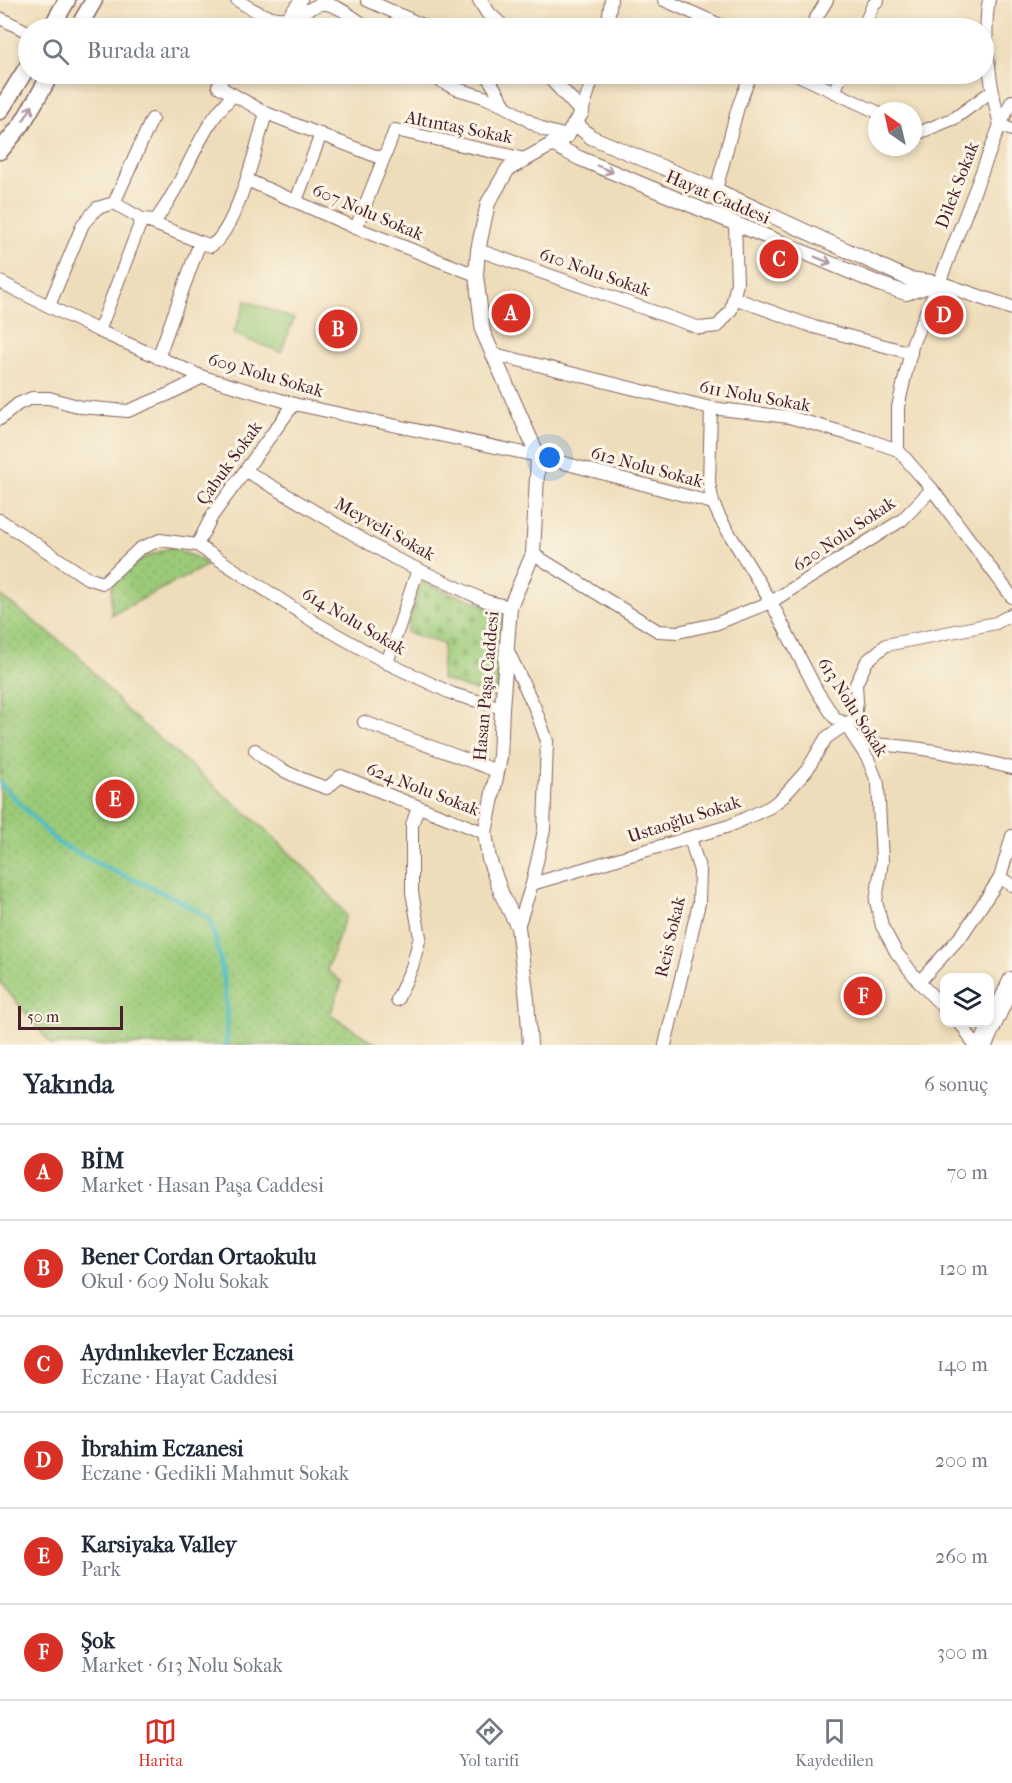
<!DOCTYPE html>
<html lang="tr">
<head>
<meta charset="utf-8">
<style>
  body { margin:0; font-family:"IM FELL French Canon",serif; background:#f6f6f7; color:#1f2937 }
  .controls { position:absolute; right:18px; bottom:18px; display:grid; overflow:hidden; border-radius:12px; box-shadow:0 3px 9px #0003 }
  .controls button { width:54px; height:54px; display:grid; place-items:center; padding:0; border:0; border-bottom:2px solid #e0e1e3; background:#fff; color:#1f2937; font:30px sans-serif }
  .compass { position:absolute; left:868px; top:102px; width:54px; height:54px; border-radius:50%; background:#fff; box-shadow:0 3px 9px #0003; rotate:326deg }
  .scale { position:absolute; left:18px; bottom:15px; width:105px; box-sizing:border-box; padding-left:6px; border:3px solid #4a1f2b; border-top:0; font-size:16px; line-height:21px; white-space:nowrap; color:#4a1f2b; -webkit-text-stroke:4px #fcf5e5; paint-order:stroke }
  .you { position:absolute; left:550px; top:458px; width:21px; height:21px; margin:-15px; border:4px solid #fff; border-radius:50%; background:#1a73e8; box-shadow:0 0 0 9px #1a73e833 }
  .badge { display:grid; place-items:center; width:39px; height:39px; border-radius:50%; background:#d93025; color:#fff; font-size:20px; font-weight:700 }
  .pin { position:absolute; translate:-50% -50%; border:3px solid #fff; box-shadow:0 2px 6px #0006 }
  .list { margin:0; padding:0; list-style:none }
  h2 { display:flex; justify-content:space-between; align-items:center; height:78px; margin:0; padding:0 24px; font-size:26px }
  h2 small { font-size:20px; font-weight:400; color:#747a83 }
  .list li { display:grid; grid-template-columns:39px 1fr auto; gap:18px; align-items:center; box-sizing:border-box; height:96px; padding:0 24px; border-top:2px solid #e0e1e3 }
  .list b { display:block; font-size:22px; white-space:nowrap }
  .list p { margin:0; font-size:20px; white-space:nowrap; color:#747a83 }
  .list em { font-size:20px; font-style:normal; color:#747a83 }
  .icon { flex:none; width:33px; height:33px; fill:none; stroke:currentColor; stroke-width:2; stroke-linecap:round; stroke-linejoin:round }
  .map { position:relative; flex:none; width:1012px; height:1045px; overflow:hidden }
  .search { position:absolute; background:#fff; box-shadow:0 3px 9px #0003; left:18px; right:18px; top:18px; height:66px; display:flex; align-items:center; gap:15px; box-sizing:border-box; padding:0 21px; border-radius:33px; color:#747a83; font-size:22px }
  .sheet { height:654px; background:#fff }
  nav { display:flex; justify-content:space-around; align-items:center; box-sizing:border-box; height:84px; border-top:2px solid #e0e1e3; background:#fff; font-size:16px; color:#747a83 }
  nav a { display:grid; justify-items:center; gap:3px }
  nav .on { color:#d93025 }
  .map>svg:first-child { display:block }
  .green { fill:url(#green-dots); stroke:#727452; stroke-width:1.5 }
  .cemetery { fill:url(#cemetery-stones); stroke:#727452; stroke-width:1.5 }
  .pitch { fill:#9bca78; stroke:#727452; stroke-width:1.5 }
  .lines { fill:none; stroke-linecap:round; stroke-linejoin:round }
  .stream { stroke:#4ebdc4; stroke-width:4.5 }
  .minor-casing { stroke:#83625d; stroke-width:14 }
  .tertiary-casing { stroke:#83625d; stroke-width:16 }
  .secondary-casing { stroke:#83625d; stroke-width:19 }
  .primary-casing { stroke:#83625d; stroke-width:20 }
  .minor { stroke:#fff; stroke-width:12 }
  .tertiary { stroke:#fff; stroke-width:14 }
  .secondary { stroke:#fff; stroke-width:16 }
  .primary { stroke:#fff; stroke-width:18 }
  .oneway { stroke:#ae9aa0 }
  .labels { text-anchor:middle; stroke-width:6; stroke-linejoin:round; paint-order:stroke }
  .street-label { font-size:18px; fill:#4a1f2b; stroke:#fcf5e5 }
</style>
</head>
<body>
<div class="map">
<svg width="1012" height="1045" viewBox="0 0 1012 1045">
  <defs>
    <pattern id="green-dots" width="8" height="8" patternUnits="userSpaceOnUse" patternTransform="scale(1.5)"><rect width="8" height="8" fill="#9bca78"/><path d="M2 2h.1M6 6h.1" fill="none" stroke="#87ad68" stroke-width="1.8" stroke-linecap="round"/></pattern>
    <pattern id="cemetery-stones" width="16" height="16" patternUnits="userSpaceOnUse" patternTransform="scale(1.5)"><rect width="16" height="16" fill="#9bca78"/><path d="M2 7V4a2 2 0 0 1 4 0v3zM10 15v-3a2 2 0 0 1 4 0v3z" fill="#87ad68"/></pattern>
  </defs>
  <rect width="100%" height="100%" fill="#fcf5e5"/>
  <filter id="ink" filterUnits="userSpaceOnUse"><feTurbulence type="fractalNoise" baseFrequency=".0167" numOctaves="2"/><feDisplacementMap in="SourceGraphic" scale="12" xChannelSelector="R" yChannelSelector="G"/><feConvolveMatrix kernelMatrix="1 2 1 2 8 2 1 2 1" color-interpolation-filters="sRGB"/></filter>
  <filter id="wash" filterUnits="userSpaceOnUse"><feTurbulence type="fractalNoise" baseFrequency=".008" numOctaves="4" result="noise"/><feDisplacementMap in="SourceGraphic" scale="24" xChannelSelector="R" yChannelSelector="G"/><feGaussianBlur stdDeviation="1.35" result="paint"/><feColorMatrix in="noise" values="0 0 0 0 0 0 0 0 0 0 0 0 0 0 0 0 0 1.4 0 .05"/><feComposite in="paint" operator="in"/></filter>
  <g filter="url(#wash)">
    <rect width="100%" height="100%" fill="#eeddba"/>
    <!-- green -->
    <g class="green">
      <path d="M172,547l29,13 7,5 -97,50 1,-31 29,-25z"/>
      <path d="M0,595l78,60 49,56 141,121 47,46 31,37 -19,55 15,12 -12,33 48,30h-326l-52,-63z"/>
    </g>
    <!-- cemetery -->
    <path class="cemetery" d="M421,582l83,30 -7,86 -56,-19 2,-35 -37,-12z"/>
    <!-- pitch -->
    <path class="pitch" d="M246,301l48,18 -13,33 -48,-18z"/>
    <g class="lines">
      <!-- stream -->
      <path class="stream" d="M0,783l57,59 46,24 74,33 32,19c13,42 21,82 17,127"/>
    </g>
  </g>
  <g filter="url(#ink)">
    <g class="lines">
      <!-- minor casing -->
      <g class="minor-casing">
        <g id="minor">
          <path d="M237,0c20,13 41,26 65,13 6,-3 15,-9 21,-9 13,-1 36,17 45,24"/>
          <path d="M367,0l62,28"/>
          <path d="M664,0l63,28"/>
          <path d="M989,0c-7,35 2,90 11,125l12,5"/>
          <path d="M0,18l28,14"/>
          <path d="M272,28l15,-10 14,-18"/>
          <path d="M607,28l4,-28"/>
          <path d="M810,28l17,-28"/>
          <path d="M863,28l10,-23 5,-5"/>
          <path d="M226,74l-8,12 48,27 117,46"/>
          <path d="M427,74l27,14 30,9 22,10 38,23 23,6"/>
          <path d="M486,74l20,33"/>
          <path d="M796,74l81,38"/>
          <path d="M834,92l8,-18"/>
          <path d="M582,112l12,-38"/>
          <path d="M913,129l8,3 34,-14 37,-27"/>
          <path d="M247,180l109,48 120,47"/>
          <path d="M716,190l22,-83 13,-33"/>
          <path d="M296,201l25,-67"/>
          <path d="M114,203l28,16 58,23"/>
          <path d="M356,228l39,-98 130,29"/>
          <path d="M478,250l222,78 18,-2 13,-16 6,-27 -2,-59"/>
          <path d="M0,282l99,49 104,46 91,27 244,52 175,47"/>
          <path d="M734,298l80,29 97,26"/>
          <path d="M49,306l34,-82 14,-16 17,-5 38,-84"/>
          <path d="M99,331l43,-112 14,1c7,-10 14,-21 20,-32 18,-33 30,-68 58,-93"/>
          <path d="M494,354l217,54 78,9 77,22 32,11 34,39 80,108"/>
          <path d="M158,358l42,-116 11,4c26,-17 46,-102 55,-133"/>
          <path d="M711,408l-2,75 4,20 8,17 50,82 46,89 17,26 11,7 23,35 10,25 4,77 -6,40 6,25 14,26 23,30 25,26"/>
          <path d="M0,419l18,-15 14,-6h17l32,9 47,4 41,-17 34,-17"/>
          <path d="M898,450v-43l15,-65 26,-59 61,-158 12,-24"/>
          <path d="M246,471l148,87 92,43 24,6"/>
          <path d="M0,520l87,58 16,5 36,-34 21,-9 37,5 119,78 71,40 66,31 49,14"/>
          <path d="M197,545l15,-29 82,-112"/>
          <path d="M533,554l125,77 20,1 37,-8 56,-22 131,-82 30,-31"/>
          <path d="M507,649l28,59 12,33 -3,89 -12,54"/>
          <path d="M387,663l31,-94"/>
          <path d="M364,722l133,49"/>
          <path d="M859,744c52,0 102,11 153,24"/>
          <path d="M255,750c18,19 48,30 72,38l14,-12 144,57"/>
          <path d="M1000,878l12,7"/>
          <path d="M518,927l14,-43 197,-58 41,-19 13,-10 24,-27 19,-32 29,-20 2,-17 -1,-17 11,-23 19,-16 110,-22 16,-9"/>
          <path d="M919,982l43,-47 38,-57 12,-42"/>
          <path d="M397,1000l15,-33 8,-30 -8,-45v-67l6,-18"/>
          <path d="M959,1023l6,6 9,16"/>
          <path d="M665,1045l34,-142 1,-32 -10,-33"/>
        </g>
      </g>
      <!-- tertiary casing -->
      <g class="tertiary-casing">
        <g id="tertiary">
          <path d="M480,0l8,13 16,15"/>
          <path d="M575,123l16,14 125,53 193,89 30,4 73,25"/>
          <path d="M552,144l27,14 303,127 24,8 26,-8"/>
          <path d="M530,1045l-3,-45 -9,-73 -16,-32 -13,-36 -4,-26 15,-76 2,-49 8,-101 23,-53 5,-98 -55,-124 -7,-57 2,-25 10,-47 20,-34 59,-33 15,-24 -35,-38"/>
        </g>
      </g>
      <!-- secondary casing -->
      <g class="secondary-casing">
        <g id="secondary">
          <path d="M51,28l16,-28"/>
          <path d="M78,28l16,-28"/>
          <path d="M0,111l28,-45"/>
          <path d="M0,151l22,-27 29,-50"/>
        </g>
      </g>
      <!-- primary casing -->
      <g class="primary-casing">
        <path id="primary" d="M983,1045l29,-64"/>
      </g>
      <!-- minor -->
      <use href="#minor" class="minor"/>
      <!-- tertiary -->
      <use href="#tertiary" class="tertiary"/>
      <!-- secondary -->
      <use href="#secondary" class="secondary"/>
      <!-- primary -->
      <use href="#primary" class="primary"/>
    </g>
    <!-- one-way arrows -->
    <defs><path id="oneway-shaft" d="M-6 0H5M1.5-3L5.5 0L1.5 3" fill="none" stroke-width="1.6" stroke-linecap="round" stroke-linejoin="round" transform="scale(1.5)"/></defs>
    <g class="oneway">
      <use href="#oneway-shaft" transform="translate(28 113) rotate(-59)"/>
      <use href="#oneway-shaft" transform="translate(605 169) rotate(23)"/>
      <use href="#oneway-shaft" transform="translate(823 260) rotate(22)"/>
    </g>
  </g>
  <g class="labels">
    <!-- street labels -->
    <g class="street-label">
      <text transform="translate(459 127) rotate(11)" y="6">Altıntaş Sokak</text>
      <text transform="translate(957 185) rotate(-69)" y="6">Dilek Sokak</text>
      <text transform="translate(718 197) rotate(23)" y="6">Hayat Caddesi</text>
      <text transform="translate(368 212) rotate(23)" y="6">607 Nolu Sokak</text>
      <text transform="translate(595 272) rotate(19)" y="6">610 Nolu Sokak</text>
      <text transform="translate(266 375) rotate(16)" y="6">609 Nolu Sokak</text>
      <text transform="translate(755 396) rotate(10)" y="6">611 Nolu Sokak</text>
      <text transform="translate(229 463) rotate(-54)" y="6">Çabuk Sokak</text>
      <text transform="translate(647 467) rotate(15)" y="6">612 Nolu Sokak</text>
      <text transform="translate(385 529) rotate(29)" y="6">Meyveli Sokak</text>
      <text transform="translate(844 534) rotate(-34)" y="6">620 Nolu Sokak</text>
      <text transform="translate(354 621) rotate(30)" y="6">614 Nolu Sokak</text>
      <text transform="translate(486 686) rotate(-85)" y="6">Hasan Paşa Caddesi</text>
      <text transform="translate(853 707) rotate(57)" y="6">613 Nolu Sokak</text>
      <text transform="translate(423 789) rotate(21)" y="6">624 Nolu Sokak</text>
      <text transform="translate(684 819) rotate(-18)" y="6">Ustaoğlu Sokak</text>
      <text transform="translate(670 937) rotate(-77)" y="6">Reis Sokak</text>
    </g>
  </g>
</svg>
<div class="controls">
<button><svg class="icon" aria-label="layers" viewBox="0 0 24 24"><path d="M12 4l9 5-9 5-9-5zM3 14l9 5 9-5"/></svg></button>
</div>
<svg class="compass" viewBox="-18 -18 36 36"><path d="M0-13l5 13h-10z" fill="#e53935"/><path d="M0 13l5-13h-10z" fill="#747a83"/></svg>
<div class="scale">50 m</div>
<div class="you"></div>
<div class="pin badge" style="left:511px;top:313px">A</div>
<div class="pin badge" style="left:338px;top:329px">B</div>
<div class="pin badge" style="left:779px;top:259px">C</div>
<div class="pin badge" style="left:944px;top:315px">D</div>
<div class="pin badge" style="left:115px;top:799px">E</div>
<div class="pin badge" style="left:863px;top:996px">F</div>
<div class="search"><svg class="icon" aria-label="search" viewBox="0 0 24 24"><circle cx="10" cy="10" r="6"/><path d="M15 15l6 6"/></svg>Burada ara</div>
</div>
<section class="sheet">
<h2>Yakında<small>6 sonuç</small></h2>
<ul class="list">
<li><span class="badge">A</span><div><b>BİM</b><p>Market · Hasan Paşa Caddesi</p></div><em>70 m</em></li>
<li><span class="badge">B</span><div><b>Bener Cordan Ortaokulu</b><p>Okul · 609 Nolu Sokak</p></div><em>120 m</em></li>
<li><span class="badge">C</span><div><b>Aydınlıkevler Eczanesi</b><p>Eczane · Hayat Caddesi</p></div><em>140 m</em></li>
<li><span class="badge">D</span><div><b>İbrahim Eczanesi</b><p>Eczane · Gedikli Mahmut Sokak</p></div><em>200 m</em></li>
<li><span class="badge">E</span><div><b>Karsiyaka Valley</b><p>Park</p></div><em>260 m</em></li>
<li><span class="badge">F</span><div><b>Şok</b><p>Market · 613 Nolu Sokak</p></div><em>300 m</em></li>
</ul>
</section>
<nav>
<a class="on"><svg class="icon" aria-label="map" viewBox="0 0 24 24"><path d="M3 6l6-2 6 2 6-2v14l-6 2-6-2-6 2zM9 4v14M15 6v14"/></svg>Harita</a>
<a><svg class="icon" aria-label="directions" viewBox="0 0 24 24"><path d="M12 3l9 9-9 9-9-9zM9 14v-3h6M13 9l2 2-2 2"/></svg>Yol tarifi</a>
<a><svg class="icon" aria-label="saved" viewBox="0 0 24 24"><path d="M7 4h10v16l-5-4-5 4z"/></svg>Kaydedilen</a>
</nav>
</body>
</html>
